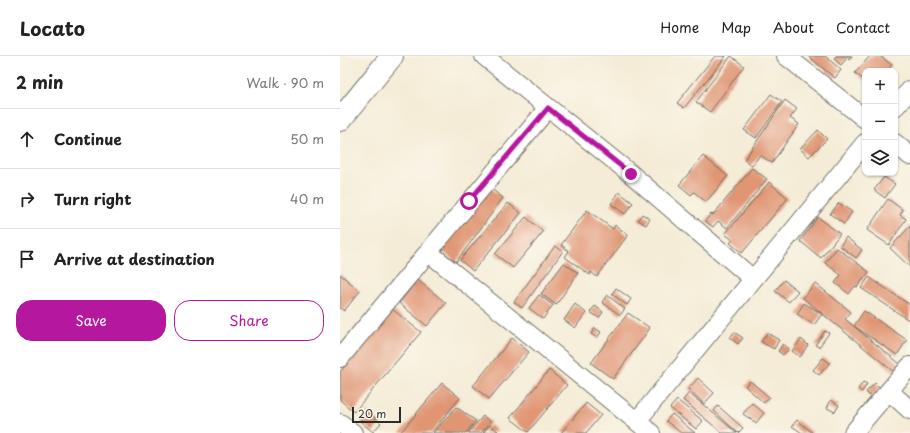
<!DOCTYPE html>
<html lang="en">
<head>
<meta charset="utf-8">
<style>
  body { margin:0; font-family:"Playpen Sans",sans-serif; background:#f2f2f2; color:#222 }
  .controls { position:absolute; right:12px; top:12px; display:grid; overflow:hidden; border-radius:8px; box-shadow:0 1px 3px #0004 }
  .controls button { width:36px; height:36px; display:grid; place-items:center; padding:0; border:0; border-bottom:1px solid #e0e0e0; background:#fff; color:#222; font:20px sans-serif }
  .scale { position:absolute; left:12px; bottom:10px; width:49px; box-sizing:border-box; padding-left:4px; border:2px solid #2b2b2b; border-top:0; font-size:11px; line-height:14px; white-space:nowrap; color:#2b2b2b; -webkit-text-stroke:3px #fbf7ec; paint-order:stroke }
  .stop { position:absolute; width:12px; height:12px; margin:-9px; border:3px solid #b5179e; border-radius:50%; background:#fff }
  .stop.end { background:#b5179e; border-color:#fff; box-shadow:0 1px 4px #0008 }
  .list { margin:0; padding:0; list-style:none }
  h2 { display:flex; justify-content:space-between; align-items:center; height:52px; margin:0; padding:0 16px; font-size:17px }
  h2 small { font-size:13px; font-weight:400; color:#767676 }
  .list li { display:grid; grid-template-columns:26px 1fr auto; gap:12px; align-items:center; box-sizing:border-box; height:60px; padding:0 16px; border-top:1px solid #e0e0e0 }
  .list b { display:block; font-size:15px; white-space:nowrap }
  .list em { font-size:13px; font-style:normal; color:#767676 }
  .actions { display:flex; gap:8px; padding:12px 16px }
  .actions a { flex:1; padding:9px 0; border:1px solid #b5179e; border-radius:16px; text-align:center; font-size:14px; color:#b5179e }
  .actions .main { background:#b5179e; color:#fff }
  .icon { flex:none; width:22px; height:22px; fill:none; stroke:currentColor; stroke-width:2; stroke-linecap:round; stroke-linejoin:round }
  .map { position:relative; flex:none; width:570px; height:377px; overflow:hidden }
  header { display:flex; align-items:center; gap:24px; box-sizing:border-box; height:56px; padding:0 20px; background:#fff; border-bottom:1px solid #e0e0e0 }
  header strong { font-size:19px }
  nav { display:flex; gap:22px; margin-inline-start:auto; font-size:14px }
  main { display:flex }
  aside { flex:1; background:#fff }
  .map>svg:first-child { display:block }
  .building { fill:#e09573 }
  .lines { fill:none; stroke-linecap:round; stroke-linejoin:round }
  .minor-casing { stroke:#716f67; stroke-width:20 }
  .major-casing { stroke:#716f67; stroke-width:24 }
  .minor { stroke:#fff; stroke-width:18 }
  .major { stroke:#fff; stroke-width:22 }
  .route { stroke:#b5179e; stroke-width:5 }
</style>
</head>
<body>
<header>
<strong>Locato</strong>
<nav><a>Home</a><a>Map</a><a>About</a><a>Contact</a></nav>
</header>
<main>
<aside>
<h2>2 min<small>Walk · 90 m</small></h2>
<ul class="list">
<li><svg class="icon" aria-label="ahead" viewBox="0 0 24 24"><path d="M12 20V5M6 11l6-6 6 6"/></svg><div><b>Continue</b></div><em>50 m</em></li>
<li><svg class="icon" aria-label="right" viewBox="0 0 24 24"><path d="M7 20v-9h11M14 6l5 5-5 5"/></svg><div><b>Turn right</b></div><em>40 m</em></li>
<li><svg class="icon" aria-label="arrive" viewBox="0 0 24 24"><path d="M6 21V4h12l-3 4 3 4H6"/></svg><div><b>Arrive at destination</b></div></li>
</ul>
<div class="actions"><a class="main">Save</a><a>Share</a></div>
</aside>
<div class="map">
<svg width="570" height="377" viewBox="0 0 570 377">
  <rect width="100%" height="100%" fill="#fbf7ec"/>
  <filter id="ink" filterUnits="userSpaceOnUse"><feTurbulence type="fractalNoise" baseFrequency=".025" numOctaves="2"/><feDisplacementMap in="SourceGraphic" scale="8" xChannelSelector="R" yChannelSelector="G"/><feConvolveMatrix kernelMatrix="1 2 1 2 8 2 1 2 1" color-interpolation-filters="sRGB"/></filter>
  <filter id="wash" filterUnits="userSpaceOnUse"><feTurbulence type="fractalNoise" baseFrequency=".012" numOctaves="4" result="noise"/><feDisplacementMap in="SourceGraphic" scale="16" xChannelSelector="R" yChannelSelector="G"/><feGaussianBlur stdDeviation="0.9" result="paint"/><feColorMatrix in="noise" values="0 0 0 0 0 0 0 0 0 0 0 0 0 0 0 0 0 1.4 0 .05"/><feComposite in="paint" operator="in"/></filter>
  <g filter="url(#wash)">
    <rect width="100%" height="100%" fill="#f4ecd6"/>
    <g id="blocks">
      <!-- building -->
      <g class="building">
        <path d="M375,0h11l-42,52 -7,-5z"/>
        <path d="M391,0l13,10 -34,46 -14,-10z"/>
        <path d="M468,0h17l16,14 -6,8z"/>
        <path d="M496,0h16l-3,4 -2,-2 -6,7 -7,-6z"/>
        <path d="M530,0h10l12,9 -5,6h-22v10l-10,-8z"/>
        <path d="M431,38l11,8 -26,36 -12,-8z"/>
        <path d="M445,44l12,9 -7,9 9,6 -27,39 -12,-8 -8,11 -8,-6z"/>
        <path d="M478,74l9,9 -18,18 -9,-8z"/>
        <path d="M363,100l25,20 -22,26 -12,-10 -3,3 -12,-10z"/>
        <path d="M412,112l15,11 -40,49 -9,-7 -5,6 -8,-6 6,-7 2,1z"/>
        <path d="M544,121l11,7 -10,14 -11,-8z"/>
        <path d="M429,126l19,16 -46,55 -12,-10 3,-3 -8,-6z"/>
        <path d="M149,131l14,11 -47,64 -14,-11z"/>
        <path d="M279,136l14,11 -8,11 -14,-10z"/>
        <path d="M548,143l15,11 -3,5 6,4 -17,26 -22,-15z"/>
        <path d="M168,147l13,10 -48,58 -13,-11z"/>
        <path d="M499,147l13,9 -8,12 -14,-10z"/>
        <path d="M247,154l26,19 2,-4 13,10 -31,42 -6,-5 -1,3 -25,-18 4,-6 -8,-6z"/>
        <path d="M302,158l8,5 -4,6 -8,-5z"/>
        <path d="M186,161l17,15 -30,36 -18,-14z"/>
        <path d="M478,161l22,17 -19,24 -21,-17z"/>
        <path d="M570,170v41l-20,-19z"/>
        <path d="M506,181l16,13 -6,8 -16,-12z"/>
        <path d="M215,190l8,5 -41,57 -8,-6z"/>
        <path d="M497,192l32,24 -12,15 -2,-1 -6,8 -14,-11 6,-8 -16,-12z"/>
        <path d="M224,207l14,10 -22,32 -15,-11z"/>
        <path d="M0,218l20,17 -16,20 -4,-3z"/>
        <path d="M529,221l41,28v16l-49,-33z"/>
        <path d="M78,224l28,23 -19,23 -28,-23z"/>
        <path d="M444,224l14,11 -9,11 -14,-11z"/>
        <path d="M475,227l36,29 -6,7 55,45 -6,8 -91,-74z"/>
        <path d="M276,232l15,11 -4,6 -15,-11z"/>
        <path d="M199,239l14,10 -10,14 -14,-11z"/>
        <path d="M267,239l18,14 -5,6 -18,-13z"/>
        <path d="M464,247l18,11 -8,11 -17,-11z"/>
        <path d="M235,248l11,9 -11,15 -11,-8z"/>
        <path d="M255,250l8,6 -4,6 -9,-6z"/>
        <path d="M52,253l29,23 -67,80 -14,-12v-28z"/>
        <path d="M524,255l43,29 -10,15 -43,-29z"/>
        <path d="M288,257l22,15 -37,51 -22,-16z"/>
        <path d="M255,272l6,4 -4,6 -6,-4z"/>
        <path d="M485,275l4,2 -10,14 -4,-2z"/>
        <path d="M394,276l9,6 -5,6 -8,-6z"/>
        <path d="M427,277l12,7 -5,9 -13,-7z"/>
        <path d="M172,282l17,14 -40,47 -16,-13z"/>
        <path d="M461,283l7,6 -8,12 -8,-6z"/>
        <path d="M443,288l6,5 -6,6 -5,-4z"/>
        <path d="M483,302l7,5 -11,12 -6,-5z"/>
        <path d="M209,314l18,15 -39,47 -18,-14z"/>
        <path d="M358,322l16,15 -10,11 -16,-15z"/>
        <path d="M410,325l19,16 -5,6 -19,-17z"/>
        <path d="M523,326l4,2 -5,8 -4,-3z"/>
        <path d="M102,327l18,15 -29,35h-31z"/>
        <path d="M535,327l5,5 -9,9 -5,-5z"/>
        <path d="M349,337l48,40h-15l-39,-33z"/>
        <path d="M337,344l26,21 -7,8 -26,-21z"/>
        <path d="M491,344l8,5 -4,7 -8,-4z"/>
        <path d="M246,347l15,12 -15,18h-25z"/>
        <path d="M412,347l12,10 -8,10 -13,-9z"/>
        <path d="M378,350l25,22 -5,5 -24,-22z"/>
        <path d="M116,351l20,14 -10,12h-33z"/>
        <path d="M28,356l13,11 -8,9 -13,-11z"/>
        <path d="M332,358l23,19h-14l-15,-12z"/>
        <path d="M143,360l8,6 -10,11h-13z"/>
        <path d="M457,364l16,13h-11l-10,-7z"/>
        <path d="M150,369l8,6 -15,2z"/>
      </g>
    </g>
  </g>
  <g filter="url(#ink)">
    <use href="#blocks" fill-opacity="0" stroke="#716f67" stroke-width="1"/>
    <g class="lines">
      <!-- minor casing -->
      <g class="minor-casing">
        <g id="minor">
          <path d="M144,0l147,118 122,105"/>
          <path d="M446,0l79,63"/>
          <path d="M555,51l15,-17"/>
          <path d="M555,87l15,13"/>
          <path d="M88,196l223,181"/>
          <path d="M0,302l208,-250"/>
          <path d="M549,335l21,19"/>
          <path d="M297,365l228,-278"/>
          <path d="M0,367l13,10"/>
          <path d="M513,377l57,-67"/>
        </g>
      </g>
      <!-- major casing -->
      <g class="major-casing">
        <path id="major" d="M0,64l52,-64"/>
      </g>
      <!-- minor -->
      <use href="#minor" class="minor"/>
      <!-- major -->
      <use href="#major" class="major"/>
    </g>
  </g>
  <g class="lines" filter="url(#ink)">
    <!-- route -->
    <path class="route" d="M129,145l79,-93 83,66"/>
  </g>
</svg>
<div class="controls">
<button>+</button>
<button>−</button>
<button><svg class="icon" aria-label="layers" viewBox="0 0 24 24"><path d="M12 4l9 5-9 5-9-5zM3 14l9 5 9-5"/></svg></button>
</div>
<div class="scale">20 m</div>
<div class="stop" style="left:129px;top:145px"></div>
<div class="stop end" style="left:291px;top:118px"></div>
</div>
</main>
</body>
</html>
